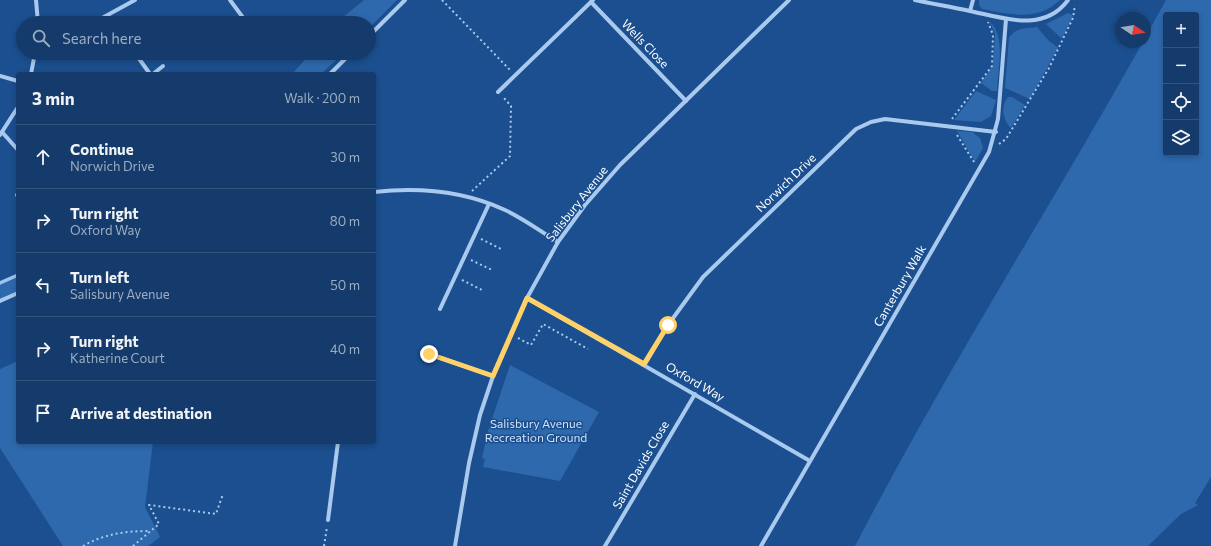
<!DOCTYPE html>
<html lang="en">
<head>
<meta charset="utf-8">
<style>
  body { margin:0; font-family:Commissioner,sans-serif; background:#1d4271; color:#f1f3f6 }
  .controls { position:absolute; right:12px; top:12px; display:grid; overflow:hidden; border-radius:4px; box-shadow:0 2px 6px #0003 }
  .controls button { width:36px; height:36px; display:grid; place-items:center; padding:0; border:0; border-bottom:1px solid #33557e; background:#143b6b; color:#f1f3f6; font:20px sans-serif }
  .compass { position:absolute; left:1115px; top:12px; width:36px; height:36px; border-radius:50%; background:#143b6b; box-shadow:0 2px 6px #0003; rotate:102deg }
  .stop { position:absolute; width:12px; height:12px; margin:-9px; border:3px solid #ffd166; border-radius:50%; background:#fff }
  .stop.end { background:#ffd166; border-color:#fff; box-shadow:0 1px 4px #0008 }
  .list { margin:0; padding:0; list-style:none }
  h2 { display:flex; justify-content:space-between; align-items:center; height:52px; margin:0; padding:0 16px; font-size:17px }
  h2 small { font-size:13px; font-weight:400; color:#9dadc1 }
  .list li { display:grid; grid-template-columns:26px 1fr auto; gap:12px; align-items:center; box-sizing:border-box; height:64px; padding:0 16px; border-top:1px solid #33557e }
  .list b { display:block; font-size:15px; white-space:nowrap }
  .list p { margin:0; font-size:13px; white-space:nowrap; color:#9dadc1 }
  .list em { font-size:13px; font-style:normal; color:#9dadc1 }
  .icon { flex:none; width:22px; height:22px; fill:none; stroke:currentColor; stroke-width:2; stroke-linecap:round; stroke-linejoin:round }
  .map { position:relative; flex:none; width:1211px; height:546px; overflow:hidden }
  .search { position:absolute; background:#143b6b; box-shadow:0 2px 6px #0003; left:16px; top:16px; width:360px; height:44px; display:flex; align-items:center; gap:10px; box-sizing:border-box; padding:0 14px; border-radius:22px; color:#9dadc1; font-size:15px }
  .panel { position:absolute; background:#143b6b; box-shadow:0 2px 6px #0003; left:16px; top:72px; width:360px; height:372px; border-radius:4px }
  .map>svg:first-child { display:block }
  .green { fill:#2e69ad; fill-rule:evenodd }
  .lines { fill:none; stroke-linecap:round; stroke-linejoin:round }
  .stream { stroke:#9cc4f0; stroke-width:3.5 }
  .path { stroke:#a9c9ee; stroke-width:2; stroke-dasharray:2 3; stroke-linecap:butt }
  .minor { stroke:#a9c9ee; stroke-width:4 }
  .route { stroke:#ffd166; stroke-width:5 }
  .labels { text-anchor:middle; stroke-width:3; stroke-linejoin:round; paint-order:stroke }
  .street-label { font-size:12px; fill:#fff; stroke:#1b4f8f }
  .park-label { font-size:12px; fill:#cfe3fa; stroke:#1b4f8f }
</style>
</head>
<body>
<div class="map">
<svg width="1211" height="546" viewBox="0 0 1211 546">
  <rect width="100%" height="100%" fill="#1b4f8f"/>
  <!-- green -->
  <g class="green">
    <path d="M364,0h33l-28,28v-5h-33z"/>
    <path d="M979,0h81c-22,22 -51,14 -78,9l-3,-4z"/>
    <path d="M1166,0h45v477l-16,26 3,2 -17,9 -33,32h-293c89,-172 193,-335 288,-504h2v-4zM1166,15h30v138h-30z"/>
    <path d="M1068,13l3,1 2,3 -11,22 -16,-15z"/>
    <path d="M990,22c16,14 8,48 7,69h-5l-11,-8 12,-18 2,-31z"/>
    <path d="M1037,27l11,13 10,8 -28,51 -25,-11 4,-50c7,-11 16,-9 28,-11z"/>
    <path d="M311,53h33l-23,21h-29z"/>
    <path d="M976,91l20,9 -5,16 -10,6 -27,-2z"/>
    <path d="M1008,97h4l13,8 -14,23c-8,-7 -11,-22 -3,-31z"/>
    <path d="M957,131l15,1 8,6 3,10 -8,14z"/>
    <path d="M18,275v16l-18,8v-16z"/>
    <path d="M18,361v81h135l-8,65 15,30 -12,9h-85l-63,-98v-79z"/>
    <path d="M510,365l89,47 -39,69 -77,-14 2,-8 -3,-1 6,-27z"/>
  </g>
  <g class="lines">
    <!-- stream -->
    <path class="stream" d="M0,283l18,-8"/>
    <!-- path -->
    <g class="path">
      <path d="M442,0l69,71"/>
      <path d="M952,119l40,-53 1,-31 -5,-13"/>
      <path d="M957,135l17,27"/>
      <path d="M999,144l7,-5 43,-71 24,-50 2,-13"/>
      <path d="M472,191l38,-35 1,-50 -8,-9"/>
      <path d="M481,239l22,11"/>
      <path d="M471,260l21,10"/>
      <path d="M462,280l20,10"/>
      <path d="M518,338l13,7 12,-21 45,25"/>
      <path d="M83,546c21,-12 42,-15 66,-15"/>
      <path d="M133,546l26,-22 -10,-19 67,9 7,-20"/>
      <path d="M324,546l3,-19"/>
    </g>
    <!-- minor -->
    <g class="minor">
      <path d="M36,0l2,23"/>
      <path d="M230,0l17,23"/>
      <path d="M915,0c19,4 37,7 55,11 33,7 74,22 98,-11"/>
      <path d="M591,2l95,99"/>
      <path d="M970,11l3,-11"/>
      <path d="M108,16l5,7"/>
      <path d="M93,23l42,-23"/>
      <path d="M262,23l4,-3"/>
      <path d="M369,36l36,-36"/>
      <path d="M135,53l15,21"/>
      <path d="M31,74l4,-21"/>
      <path d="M153,74l10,-8"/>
      <path d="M330,74l21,-21"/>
      <path d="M0,76l18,5"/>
      <path d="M498,92l95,-92"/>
      <path d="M2,132l16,18"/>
      <path d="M0,135l18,-28"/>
      <path d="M374,192c45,-5 90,-1 131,18 19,9 35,21 53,32"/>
      <path d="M17,195h1"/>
      <path d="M527,298l283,163"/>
      <path d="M0,301l18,-8"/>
      <path d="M440,309l49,-105"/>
      <path d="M429,354l64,22"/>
      <path d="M645,364l23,-39 35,-48 153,-148 15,-7 14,-3 111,13"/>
      <path d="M328,520l10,-78"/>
      <path d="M455,546l14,-83 11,-48 13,-39 34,-78 31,-56 27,-37 35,-40 169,-165"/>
      <path d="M605,546l90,-152"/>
      <path d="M761,546l228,-394 9,-33 8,-100"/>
    </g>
  </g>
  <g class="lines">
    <!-- route -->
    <path class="route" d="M429,354l64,22 34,-78 117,66 24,-39"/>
  </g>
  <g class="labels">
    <!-- street labels -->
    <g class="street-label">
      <text transform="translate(645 44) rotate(46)" y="4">Wells Close</text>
      <text transform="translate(786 183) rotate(-44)" y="4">Norwich Drive</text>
      <text transform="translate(577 204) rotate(-52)" y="4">Salisbury Avenue</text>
      <text transform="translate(900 286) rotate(-60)" y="4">Canterbury Walk</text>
      <text transform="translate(695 382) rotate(30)" y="4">Oxford Way</text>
      <text transform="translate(641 465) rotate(-60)" y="4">Saint Davids Close</text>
    </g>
    <!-- park labels -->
    <g class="park-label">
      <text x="536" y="428">Salisbury Avenue<tspan x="536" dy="14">Recreation Ground</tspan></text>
    </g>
  </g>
</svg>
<div class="controls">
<button>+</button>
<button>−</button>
<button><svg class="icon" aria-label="locate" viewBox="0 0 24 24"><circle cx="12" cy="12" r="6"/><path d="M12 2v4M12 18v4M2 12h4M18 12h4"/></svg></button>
<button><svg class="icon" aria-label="layers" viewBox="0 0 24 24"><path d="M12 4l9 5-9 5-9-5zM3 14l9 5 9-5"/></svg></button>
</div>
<svg class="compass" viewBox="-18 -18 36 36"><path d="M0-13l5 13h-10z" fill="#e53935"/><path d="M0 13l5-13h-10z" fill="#9dadc1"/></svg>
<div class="stop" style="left:668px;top:325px"></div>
<div class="stop end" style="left:429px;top:354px"></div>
<div class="search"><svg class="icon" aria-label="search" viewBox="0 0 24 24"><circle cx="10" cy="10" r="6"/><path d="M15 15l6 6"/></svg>Search here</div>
<section class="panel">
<h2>3 min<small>Walk · 200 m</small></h2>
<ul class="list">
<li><svg class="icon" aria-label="ahead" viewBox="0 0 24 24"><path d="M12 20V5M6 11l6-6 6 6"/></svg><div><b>Continue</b><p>Norwich Drive</p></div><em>30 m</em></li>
<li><svg class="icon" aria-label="right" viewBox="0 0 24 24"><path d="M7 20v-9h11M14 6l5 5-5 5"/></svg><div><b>Turn right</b><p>Oxford Way</p></div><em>80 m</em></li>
<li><svg class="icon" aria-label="left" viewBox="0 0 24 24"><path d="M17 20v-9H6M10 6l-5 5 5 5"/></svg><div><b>Turn left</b><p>Salisbury Avenue</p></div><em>50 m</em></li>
<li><svg class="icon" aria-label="right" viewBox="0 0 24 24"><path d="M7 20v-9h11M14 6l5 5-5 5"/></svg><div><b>Turn right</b><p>Katherine Court</p></div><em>40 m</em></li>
<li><svg class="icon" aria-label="arrive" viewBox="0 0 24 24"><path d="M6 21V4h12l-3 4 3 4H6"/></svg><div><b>Arrive at destination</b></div></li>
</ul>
</section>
</div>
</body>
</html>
